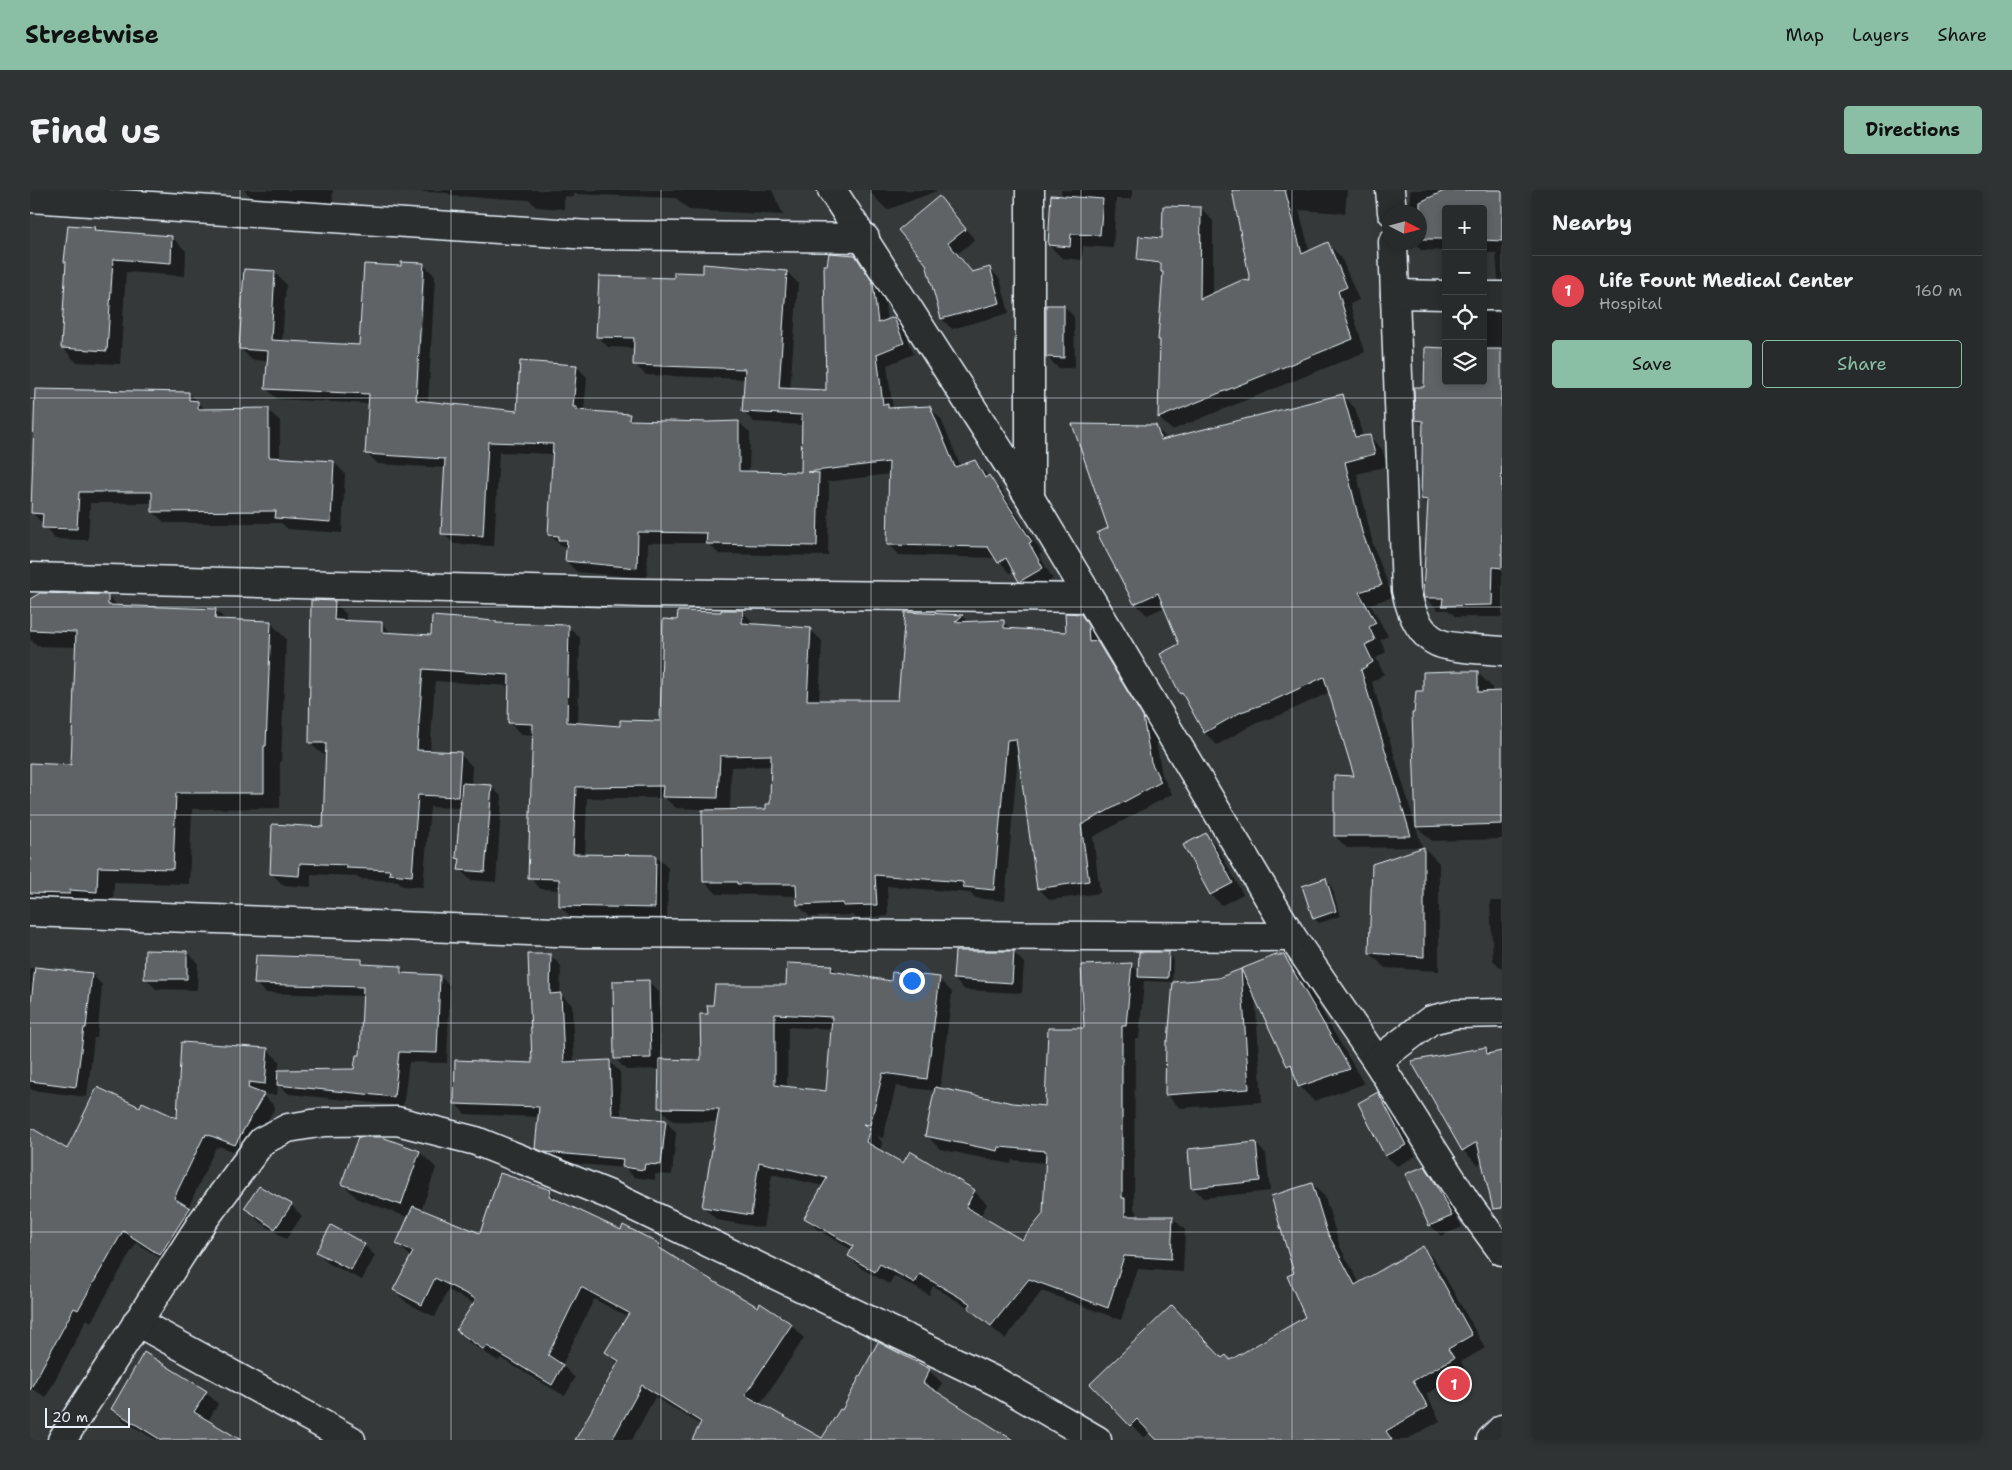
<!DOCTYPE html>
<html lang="en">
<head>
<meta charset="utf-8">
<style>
  body { margin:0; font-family:"Shantell Sans",sans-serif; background:#303334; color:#f1f3f6 }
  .controls { position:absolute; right:15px; top:15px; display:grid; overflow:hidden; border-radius:5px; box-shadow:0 2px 8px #0003 }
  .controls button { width:45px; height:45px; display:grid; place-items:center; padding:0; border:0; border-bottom:1px solid #444748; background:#282b2c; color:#f1f3f6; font:25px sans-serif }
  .compass { position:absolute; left:1352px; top:15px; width:45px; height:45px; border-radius:50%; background:#282b2c; box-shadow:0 2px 8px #0003; rotate:96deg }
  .scale { position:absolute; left:15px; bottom:12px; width:85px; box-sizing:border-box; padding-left:5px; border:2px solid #e8f1f8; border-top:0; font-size:14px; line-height:18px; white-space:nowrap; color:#e8f1f8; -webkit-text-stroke:4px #2a2d2e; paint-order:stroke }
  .you { position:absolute; left:881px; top:790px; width:18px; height:18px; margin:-12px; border:4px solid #fff; border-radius:50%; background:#1a73e8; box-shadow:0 0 0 8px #1a73e833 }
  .badge { display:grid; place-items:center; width:32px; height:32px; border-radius:50%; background:#8abfa5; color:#fff; font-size:16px; font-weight:700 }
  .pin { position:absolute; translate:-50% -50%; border:2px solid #fff; box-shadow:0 1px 5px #0006 }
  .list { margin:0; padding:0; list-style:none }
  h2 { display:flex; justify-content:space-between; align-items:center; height:65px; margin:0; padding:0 20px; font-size:21px }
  h2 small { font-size:16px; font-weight:400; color:#a5a7a9 }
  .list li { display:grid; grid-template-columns:32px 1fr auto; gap:15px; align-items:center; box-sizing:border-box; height:70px; padding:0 20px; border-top:1px solid #444748 }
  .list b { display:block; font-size:19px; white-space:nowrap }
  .list p { margin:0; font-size:16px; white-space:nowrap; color:#a5a7a9 }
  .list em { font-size:16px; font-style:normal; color:#a5a7a9 }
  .actions { display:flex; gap:10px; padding:15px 20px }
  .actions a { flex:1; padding:11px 0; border:1px solid #8abfa5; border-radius:5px; text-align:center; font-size:18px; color:#8abfa5 }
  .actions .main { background:#8abfa5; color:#111 }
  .icon { flex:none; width:28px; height:28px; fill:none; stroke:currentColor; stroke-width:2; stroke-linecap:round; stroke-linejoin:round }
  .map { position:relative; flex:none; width:1472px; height:1250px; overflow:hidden; border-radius:5px }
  header { display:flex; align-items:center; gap:30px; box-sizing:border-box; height:70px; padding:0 25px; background:#8abfa5; color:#111 }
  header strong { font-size:24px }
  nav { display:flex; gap:28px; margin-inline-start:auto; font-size:18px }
  .intro { display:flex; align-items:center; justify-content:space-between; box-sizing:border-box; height:120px; padding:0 30px }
  h1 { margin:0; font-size:35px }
  .button { padding:12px 22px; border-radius:5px; background:#8abfa5; color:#111; font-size:18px; font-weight:700 }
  main { display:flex; gap:30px; padding:0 30px }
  aside { flex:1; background:#282b2c; border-radius:5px; box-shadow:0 2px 8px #0003 }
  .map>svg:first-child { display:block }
  .shadow { fill:#0007; fill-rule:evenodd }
  .building { fill:#5f6365; stroke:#e8f1f8; fill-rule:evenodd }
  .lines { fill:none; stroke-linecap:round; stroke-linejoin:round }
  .street-casing { stroke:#e8f1f8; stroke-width:31 }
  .street { stroke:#2a2d2e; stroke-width:28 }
  .grid { fill:none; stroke:#e8f1f8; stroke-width:1; stroke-opacity:0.55 }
</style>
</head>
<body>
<header>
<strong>Streetwise</strong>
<nav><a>Map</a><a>Layers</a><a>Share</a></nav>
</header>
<div class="intro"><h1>Find us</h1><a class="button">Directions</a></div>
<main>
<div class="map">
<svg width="1472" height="1250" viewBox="0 0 1472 1250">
  <rect width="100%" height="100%" fill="#35393a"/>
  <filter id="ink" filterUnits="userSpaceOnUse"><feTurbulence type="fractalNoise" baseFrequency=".02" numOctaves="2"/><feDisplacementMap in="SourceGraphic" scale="10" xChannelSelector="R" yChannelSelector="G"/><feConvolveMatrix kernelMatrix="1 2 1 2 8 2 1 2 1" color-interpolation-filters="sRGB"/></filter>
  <g filter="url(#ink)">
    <!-- shadow -->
    <g class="shadow">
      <path d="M84,0h29v9z"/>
      <path d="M214,0h89l-1,23 -27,-1 -13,-13 -40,-1z"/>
      <path d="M358,0h384l11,25 -94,-5 -13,-12 -102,-4v3l-10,-1v13l-28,-2 -6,-7 -78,-4 -4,-3z"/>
      <path d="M838,0h71l-52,20z"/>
      <path d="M1031,0h71v9h-16l-3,49 -30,-2 -1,14 -20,-2 -13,-13 13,-48z"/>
      <path d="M1203,0h114l-2,23 -46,-3 11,42 18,-8 13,13 18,43 -9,4 15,48 -193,78 -13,-12 6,-144 -3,-3 39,-63 12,13v74l39,-13z"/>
      <path d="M1380,0h92v94l-4,-4 -2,-27h-13v-44h-37v42l-25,-1 -7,-8h6v-30h-10v-5l2,-1 -2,-1z"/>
      <path d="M909,8l36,42 -18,14 16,19 17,-4 10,10 9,34 -57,16 -10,-10z"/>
      <path d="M64,38l4,4 74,5 14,14 -1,25 -59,-4 -6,92 -44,-2 -14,-15z"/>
      <path d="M825,66l11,12 18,28 3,25 6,-3 11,11 10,25 -27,11 6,45 37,-2 11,11 20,48 14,-5 25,26 42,65 -3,2 14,24 -22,13 -11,-11 -5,-11 -5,3 -13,-15 -98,-3 -11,-11 2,-70 -64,8 3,3 -1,71 -109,-2 -11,-11h-60l-1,35 -70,-6 -11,-11 2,-13 -7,-2 -11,-11 4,-81 -55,-2 -5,94 -40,-2 -11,-11 3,-65 -68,-4 -11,-11 3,-49 -93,-5 -11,-11 2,-27 -16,-1 -11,-11 34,-76 11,11 -4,58 78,4 42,-79 22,-2 11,11 -7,127 91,9 57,-46 11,11 -3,35 45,4 6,5 73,2 31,-1 11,11 -1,39 53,2 1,-49 -49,-3 -11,-11 2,-32 -99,-4 -12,-11 1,-16 -27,-1 -11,-11 78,-57 112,-7 11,11 -8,106 38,2zM393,83h2l-8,134h-2z"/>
      <path d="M1034,116l10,11 1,51h-17l-11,-11z"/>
      <path d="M1453,122l19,1v304h-46l-8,-7h-10l-13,-13 4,-91 -7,-7 2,-72 -7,-7 8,-31 21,-8h37z"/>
      <path d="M159,203l17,17h62l12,11v38l54,3 11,12 -3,59 -54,-4 -7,-6h-116l-12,-11v-9h-63l-2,37 -33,-1 -23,-27z"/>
      <path d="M1313,206l12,12 8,29 6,-1 13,13 5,17 -30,8 16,71 20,52 -23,7 18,32 -8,4 6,12 -10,6 8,16 -12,8 50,165 -75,1 -12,-12 21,-59 -26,-85 -47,22 -29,10 -37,21 -12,-12 -20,-36 -4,-4 -1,-48 -15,-38 -18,8 -12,-12 -25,-74 45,-103 13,14z"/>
      <path d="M78,406l10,10 97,4 11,10 44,2 16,17 -5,122h-1v47l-88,1 -3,75 -75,-2 -1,25 -70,2 -13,-13v-132l42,3 5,-120 -40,-1 -7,-7v-38z"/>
      <path d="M304,412l12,12v8l36,1 10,11 40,2 63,-14 3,3 70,1 12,12 -2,86 43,3 40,-4 17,-102 64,-10 12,12v2l56,4 12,12 -3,60h80l7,-88 57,3 6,7 34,-1 8,7 57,4 12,-18 12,12 7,11 1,7 9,10 45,75 8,45 10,19 -79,43 7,56 -50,7 -12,-12 -20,-133 -13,146 -29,-3 -6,-5 -83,-7 1,30 -32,2 -3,-3 -43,2 -12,-12v-9l-81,-2 -12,-12 -2,-73 -27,-1 -11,-10h-78l-2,57 71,1 12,12 -1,51 -95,-1 -12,-12v-16l-19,-1 -12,-12 5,-142 -13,-1 -12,-12 1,-36 -75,-5 -5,71 30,2 12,12 -1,19 20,1 11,11 -6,85 -26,-2 -10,-11 1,-8 -3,-3 3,-50 -31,-1 -7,80 -20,-1 -5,-5 -39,-2 -3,-3 -45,-2v13l-28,-2 -12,-12 53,-45 2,-73 -4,-1 -12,-11zM742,576l-1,39 -4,5 -37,1 1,-44z"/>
      <path d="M1447,482l15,15v9l10,10v133l-70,2 -15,-14 -2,-113 9,-22z"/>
      <path d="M1175,644l11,11 27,49 -21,11 -11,-10 -26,-50z"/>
      <path d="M1394,658l15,15v108l-54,-3 -15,-15z"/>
      <path d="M1296,690l5,5 9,31 -21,7 -5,-5z"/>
      <path d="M1460,711h12v68l-9,-9z"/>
      <path d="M157,762l11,11 -1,27 -41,-1 -11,-11z"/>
      <path d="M983,762l11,11 -2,30 -57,-3 -11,-11z"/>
      <path d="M1138,763l5,5 -1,24 -28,-1 -5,58h-4l-1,170 3,4 1,4h34l13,13 -2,42 -45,-3 -17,51 -79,-29 -37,48 -36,-31 -36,-22 -4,9 -35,-19 -5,8 -27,-15 -13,-13 3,-6 -34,-20 -13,-13 18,-31 -51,-12 -9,54 -46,-8 -13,-13 14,-85 -45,-1 -13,-13v-39l-34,1 -10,-11 33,-77 10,10 2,68 41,1 7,-46 78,-29 44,-20 7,7 54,9 47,-3 13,13 -12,98 73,14 33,3 39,-77 46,-66 8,8zM758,837l45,2 -6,63 -40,-4zM866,896l40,5 -9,45 13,13 71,15 1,-4 35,3 -3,51 -21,27 -43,-24 7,-13 -13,-13 -71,-26 -23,-13 2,-10 -5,-6 6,2z"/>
      <path d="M520,765l11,11 -1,28 12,11 2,58 36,-1 10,10 1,45 45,5 10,10 -4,43 -17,-1v6l-21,-3 -9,-9 -69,-6 -9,-4 -11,-11 3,-30 -74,-3 -10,-11 78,-39z"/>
      <path d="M1253,766l16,16 65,112 -50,17 -15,-15 -4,-15 -7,-6 -33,-71 7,108 -82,6 -14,-14 4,-52 48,-63 22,-9 6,6z"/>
      <path d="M331,770l6,6 33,1 8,8 32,1 10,10 -3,77 -38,-1 -6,44 -114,-12 -11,-10 -1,11 -15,-1 13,13 -27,50 -29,-11 -1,2 -2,-1 -28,61 13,13 -28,45 -37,-23 -45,79 -4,-3 -41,78 -16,-9v-260l38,23 72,-42 38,11 89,-71 12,12v10l76,-1 6,-13 3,-61 -98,-3 -10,-9z"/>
      <path d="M0,778l62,6 10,11 -5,53h-3l-7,59 -55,-7 -2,-2z"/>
      <path d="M1456,858l6,6 10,-1v151l-19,-43 -5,4 -15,-15z"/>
      <path d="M1348,904l11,10 27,52 -19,10 -11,-10 -27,-52z"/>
      <path d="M1226,954l10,10 4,37 -67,7 -10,-11z"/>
      <path d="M390,962l16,16 -15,43 60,24 69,-43 12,12 59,28 38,13 10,10 89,54 3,-4 30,20 13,13 -44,67 62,35h-128l7,-15 -46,-28 -23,43h-56l42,-76 -11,-12 21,-35 -34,-18 -32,66 13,13 -10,18 -65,-38 -2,3 -28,-18 -13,-13 18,-26 -27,-14 -13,27 -28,-14 -13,-13 17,-33 -13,-13 12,-26 -52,-19 -16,-16z"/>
      <path d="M1395,978l10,10 27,49 -21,9 -11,-11z"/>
      <path d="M1282,994l13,13 15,50 20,37 63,-36 13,13 49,87 -24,14 5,10 -40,22 14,27 -34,19h-247l-8,-9 -7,7 -52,-54 130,-24 8,1 76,-44 -10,-43z"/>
      <path d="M261,1015l11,11 -16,23 -30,-20 -10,-11z"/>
      <path d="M334,1055l11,11 -13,24 -34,-17 -10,-11z"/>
      <path d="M849,1154l50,26 13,13 -5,10 67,47h-182l21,-28z"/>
      <path d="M115,1163l61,39 12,12 -10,17 30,19h-82l-32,-19 -12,-12z"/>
    </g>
    <!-- building -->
    <g class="building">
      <path d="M1202,0h53l17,64 26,-12 19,45 -9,4 15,48 -195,79 2,-78h-2l5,-68h-2v-9l-24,-3 2,-24 23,2 1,-32 38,1 -1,92 42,-19 8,1z"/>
      <path d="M1416,0h56v51l-19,-1v-31h-37v30h-26v-37z"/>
      <path d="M1021,5l52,4 -3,36 -29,-1 -1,13 -22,-2z"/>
      <path d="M909,6l27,33 -18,14 24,29 18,-5 10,36 -59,16 -15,-55 -28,-34z"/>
      <path d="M38,35l27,2 -1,3 78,6 -1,27 -58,-4 -6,92 -46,-3 5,-86h-2z"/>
      <path d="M799,63l26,2 18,28 5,40 16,-6 10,26 -27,11 6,51 5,-1v4l42,-2 25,61 20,-7 10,18 4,-3 43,67 -3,1 14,25 -24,14 -13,-24 -8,5 -10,-16 -101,-2 2,-83 -82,10 12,1 -2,73 -111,-2 1,-11 -69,-1 -1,36 -72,-7 2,-21h-9l1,-4 -11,-1 5,-91 -65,-2 -5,94 -42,-2 4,-75 -80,-5 4,-60 -104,-5 3,-38 -29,-2 5,-80 31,2 -4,69 88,5 5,-81 37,2v-4l23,1 -8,137 101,11 3,-50 57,4 -4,42h4v3l53,4 -1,6 79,2 31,-1v50l62,1 1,-57 -60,-3 3,-43 -112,-4 1,-27 -38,-1 3,-61 75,2v-6l29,1v-9l84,7 -8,117 47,2 -2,-125h3z"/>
      <path d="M1016,115h18v53l-18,-1z"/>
      <path d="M1395,157l21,1v33h37v-32h18l1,219 -9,-1 -1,38 -50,1 1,-8h-19l-1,-5 5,-93 -7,-1 2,-78 -8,-1 -1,-33h10z"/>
      <path d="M5,199l154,3v8l9,1v8l71,-1v49l65,4 -3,61 -56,-4 1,-7 -124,1v-20h-73l-2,37 -35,-1 1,-14 -12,-1z"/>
      <path d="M1313,204l12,43 15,-2 5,19 -30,8 17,70 20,53 -23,7 17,31 -7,4 6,13 -10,5 8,17 -12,8 50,166h-77v-61l20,1 -30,-99 -54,25 -29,10 -37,21 -22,-40 -2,1 -20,-40 19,-10 -21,-51 -24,11 -37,-71 11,-5 -36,-104 84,1 5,15z"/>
      <path d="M10,403l68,2v10l108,4 -1,10 56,2 -5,125h-2v47h-88l-3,76 -75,-2 -1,25 -27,-2v4l-40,-1v-130l41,2 5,-133 -46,-2v-31z"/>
      <path d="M281,410l24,1 -1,19 48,2v10l49,3 1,-19 64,5v2l73,2 -2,97 53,4v-6l40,1 3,-102 14,1 1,-9 43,1v-2h22l-1,13 69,5 -4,72h91l7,-88 58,3 -8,7 49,-2v8l62,4 -1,-19 16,1 7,11 1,17 8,-1 46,76 8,45 10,20 -80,43 8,56 -52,8 -21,-150 -9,1 -13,150 -31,-3v-5l-88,-7 2,30 -34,1v-3l-46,2 -1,-21h-59v-2h-34l-1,-72 64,-1v-5h4l1,-49 -51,1 -2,42 -56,-1 1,-11 -87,1 -3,67 83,1 -1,53 -96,-2v-27l-31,-1 5,-154 -25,-1 1,-48 -86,-6 -6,81 44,2 -3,45 -40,-2 -6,81 -23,-2 1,-4 -44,-2v-3l-46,-2 -1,13 -29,-2 2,-50 51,3 3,-84h-17z"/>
      <path d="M1425,481h23v21l24,-1v133l-86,3 -4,-114h2l2,-22h7v-19z"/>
      <path d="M432,593l30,2 -7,87 -27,-2 2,-11 -4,-1z"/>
      <path d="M1176,643l27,50 -23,12 -27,-50z"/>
      <path d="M1394,657v110l-55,-4 3,-89z"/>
      <path d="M1296,688l10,33 -23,8 -11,-33z"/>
      <path d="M115,760l42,1v28h-43z"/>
      <path d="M925,761h59l-2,32 -59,-4z"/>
      <path d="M1109,762h30l-1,26 -30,-1z"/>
      <path d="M498,764h23l-1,40 11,-1 3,69 46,-2 2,55 54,5 -5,45 -16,-1 -1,6 -22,-3 1,-8 -79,-7 -9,-4 4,-41 -85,-3 1,-44 77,3z"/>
      <path d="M226,765l106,4v5l39,2v7l39,2 -3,78 -38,-1 -5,45 -117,-12 1,-15 76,-1 2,-14h4l3,-68 -109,-3z"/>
      <path d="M1246,765h8l66,114 -52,18 -7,-23 -4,2 -46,-97z"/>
      <path d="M757,773l45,2 -1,6 60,10 1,-9 48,5 -13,102 -44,-6 -13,52 -7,-1 7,4 -4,14 37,21 7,-12 65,39 -9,17 56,33 21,-26 3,-63 -47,-4 -1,4 -73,-15 10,-49 78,16 32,3 3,-78h36l-3,-63 51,-2 -6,63h-4v172h3v18h48l-2,43 -47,-3 -16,52 -79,-29 -38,47 -23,-18 3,-4 -51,-30 -5,9 -35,-19 -5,8 -27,-16 5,-10 -49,-28 23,-40 -68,-16 -8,53 -49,-8 17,-98 -61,-1 1,-49 42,1 -1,-46h8l-1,-9h6l2,-20h71zM745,824l57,3 -6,74 -51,-6z"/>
      <path d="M5,777l57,6 -6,55h-2l-8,59 -46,-6v-69z"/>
      <path d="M1211,779l8,120 -84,6 1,-54h2l5,-59 45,-4z"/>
      <path d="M619,790l2,78 -37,1 -1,-78z"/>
      <path d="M151,852l87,6 -3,36 -16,-2 -1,6 16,6 -29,51 -29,-11 -1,3 -1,-1 -30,62 16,10 -30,47 -37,-24 -45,79 -4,-2 -44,82v-263l37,22 30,-62 43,20 2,-5 35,16z"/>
      <path d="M1456,857l1,7 15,-3v157l-9,1 -16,-67 -15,9 -51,-90z"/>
      <path d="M1348,902l28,53 -21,11 -27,-53z"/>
      <path d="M328,947h24l38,14 -19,54 -60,-21z"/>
      <path d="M1226,952l4,39 -69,7 -3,-39z"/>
      <path d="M1395,976l12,20 15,30 -23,10 -24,-52z"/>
      <path d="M470,983l51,17 -2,6 72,34 2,-5 37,19 -2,3 40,25 60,35 2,-4 32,21 -47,71 77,43 18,-29 2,1 36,-68 52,27 -7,14 90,57h-321l9,-18 -59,-37 -30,55h-37l44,-79 -14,-9 24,-39 -48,-26 -33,68 15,10 -11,20 -65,-39 -3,4 -28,-20 20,-31 -41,-21 -13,27 -29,-15 20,-38 -17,-8 17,-38 67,27z"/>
      <path d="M1282,993l15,49 28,53 68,-39 49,89 -24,14 6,9 -41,23 15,26 -42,24 6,9h-235l-20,-21 -7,7 -40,-42 82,-79 50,53 4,-3 4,5 75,-43 -18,-41 7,-3 -23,-77z"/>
      <path d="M229,996l33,18 -17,25 -31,-21z"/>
      <path d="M301,1035l34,19 -14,26 -35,-18z"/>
      <path d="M114,1162l63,39 -13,21 47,28h-80l-50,-31z"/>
    </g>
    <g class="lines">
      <!-- street casing -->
      <g class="street-casing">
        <g id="street">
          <path d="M802,0l198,308 262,439 85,124 89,141 36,49"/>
          <path d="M1000,0v308"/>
          <path d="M1360,0l2,22"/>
          <path d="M0,8l559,37 276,3"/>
          <path d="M1363,52l13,348c4,19 12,43 31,52 10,6 52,8 65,9"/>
          <path d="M1365,104l51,1"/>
          <path d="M1453,106h19"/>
          <path d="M0,387l613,16 446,5"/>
          <path d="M0,722l553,21 709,4"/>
          <path d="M1347,871l54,-41 25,-6 46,-1"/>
          <path d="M107,1132l214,118"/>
          <path d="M32,1250l140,-218 60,-81 26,-13 36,-6 73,-1 79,20 134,54 387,187 100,58"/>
          <path d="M1461,1250l11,-11"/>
        </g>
      </g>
      <!-- street -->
      <use href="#street" class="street"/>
    </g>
  </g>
  <!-- grid -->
  <path class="grid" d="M210,0v1250M421,0v1250M631,0v1250M841,0v1250M1051,0v1250M1262,0v1250M0,208h1472M0,417h1472M0,625h1472M0,833h1472M0,1042h1472"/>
</svg>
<div class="controls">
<button>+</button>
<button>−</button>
<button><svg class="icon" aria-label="locate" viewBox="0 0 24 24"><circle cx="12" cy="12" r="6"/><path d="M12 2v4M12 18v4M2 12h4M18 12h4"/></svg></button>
<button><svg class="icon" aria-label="layers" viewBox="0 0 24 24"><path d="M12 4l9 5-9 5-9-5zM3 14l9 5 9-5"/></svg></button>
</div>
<svg class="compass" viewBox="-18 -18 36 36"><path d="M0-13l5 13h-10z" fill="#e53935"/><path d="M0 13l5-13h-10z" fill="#a5a7a9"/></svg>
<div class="scale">20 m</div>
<div class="you"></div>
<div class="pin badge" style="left:1424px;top:1194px;background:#e0444e">1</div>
</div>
<aside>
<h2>Nearby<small></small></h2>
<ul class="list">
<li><span class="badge" style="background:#e0444e">1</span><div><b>Life Fount Medical Center</b><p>Hospital</p></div><em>160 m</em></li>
</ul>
<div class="actions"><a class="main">Save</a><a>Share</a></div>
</aside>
</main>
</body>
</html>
